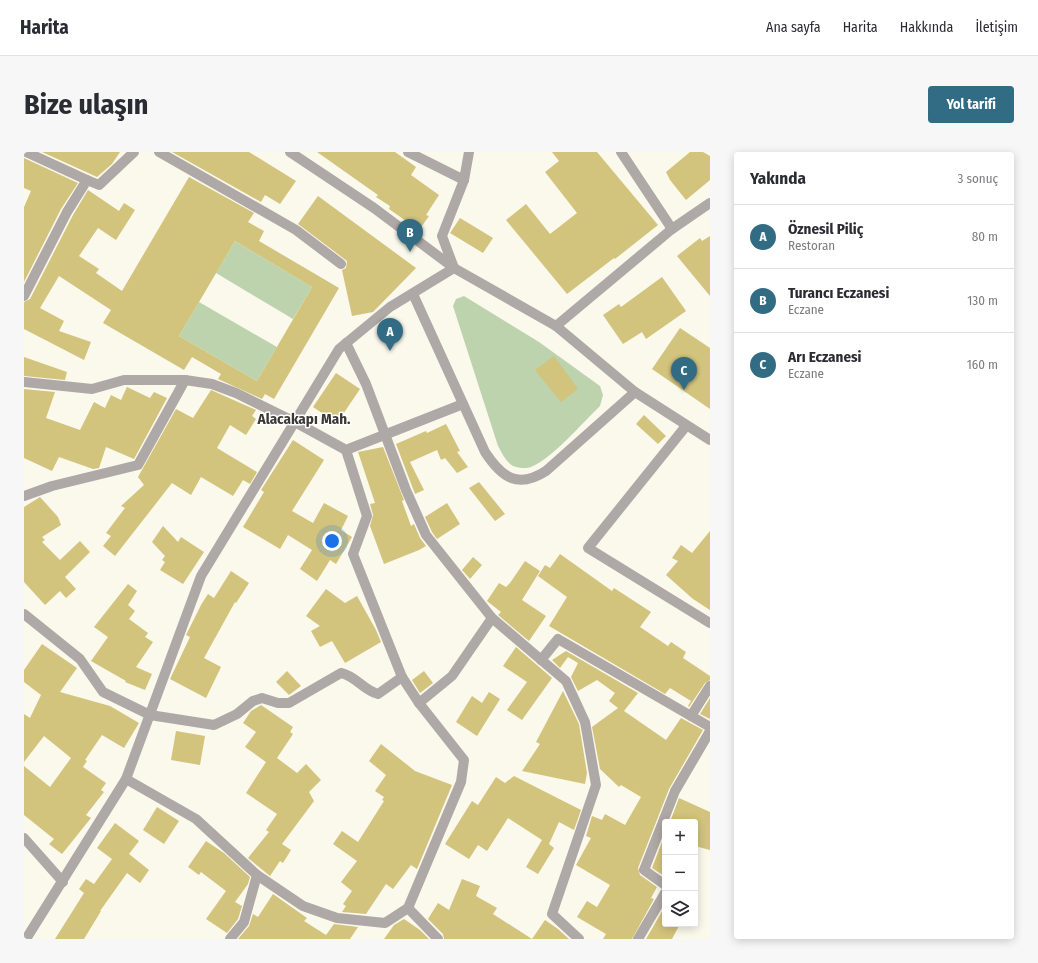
<!DOCTYPE html>
<html lang="tr">
<head>
<meta charset="utf-8">
<style>
  body { margin:0; font-family:"Fira Sans Condensed",sans-serif; background:#f7f7f7; color:#2b2b33 }
  .controls { position:absolute; right:12px; bottom:12px; display:grid; overflow:hidden; border-radius:4px; box-shadow:0 2px 10px #0003 }
  .controls button { width:36px; height:36px; display:grid; place-items:center; padding:0; border:0; border-bottom:1px solid #e1e1e2; background:#fff; color:#2b2b33; font:20px sans-serif }
  .you { position:absolute; left:308px; top:389px; width:14px; height:14px; margin:-10px; border:3px solid #fff; border-radius:50%; background:#1a73e8; box-shadow:0 0 0 6px #1a73e833 }
  .badge { display:grid; place-items:center; width:26px; height:26px; border-radius:50%; background:#316c84; color:#fff; font-size:13px; font-weight:700 }
  .pin { position:absolute; translate:-50% -33px; filter:drop-shadow(0 1px 2px #0008) }
  .pin::after { content:''; position:absolute; top:21px; width:14px; height:12px; background:inherit; clip-path:polygon(0 0,100% 0,50% 100%) }
  .list { margin:0; padding:0; list-style:none }
  h2 { display:flex; justify-content:space-between; align-items:center; height:52px; margin:0; padding:0 16px; font-size:17px }
  h2 small { font-size:13px; font-weight:400; color:#7c7c81 }
  .list li { display:grid; grid-template-columns:26px 1fr auto; gap:12px; align-items:center; box-sizing:border-box; height:64px; padding:0 16px; border-top:1px solid #e1e1e2 }
  .list b { display:block; font-size:15px; white-space:nowrap }
  .list p { margin:0; font-size:13px; white-space:nowrap; color:#7c7c81 }
  .list em { font-size:13px; font-style:normal; color:#7c7c81 }
  .icon { flex:none; width:22px; height:22px; fill:none; stroke:currentColor; stroke-width:2; stroke-linecap:round; stroke-linejoin:round }
  .map { position:relative; flex:none; width:686px; height:787px; overflow:hidden; border-radius:4px }
  header { display:flex; align-items:center; gap:24px; box-sizing:border-box; height:56px; padding:0 20px; background:#fff; border-bottom:1px solid #e1e1e2 }
  header strong { font-size:19px }
  nav { display:flex; gap:22px; margin-inline-start:auto; font-size:14px }
  .intro { display:flex; align-items:center; justify-content:space-between; box-sizing:border-box; height:96px; padding:0 24px }
  h1 { margin:0; font-size:28px }
  .button { padding:10px 18px; border-radius:4px; background:#316c84; color:#fff; font-size:14px; font-weight:700 }
  main { display:flex; gap:24px; padding:0 24px }
  aside { flex:1; background:#fff; border-radius:4px; box-shadow:0 2px 10px #0003 }
  .map>svg:first-child { display:block }
  .green { fill:#bdd3ad }
  .building { fill:#d2c37d; fill-rule:evenodd }
  .lines { fill:none; stroke-linecap:round; stroke-linejoin:round }
  .minor { stroke:#aea8a7; stroke-width:10 }
  .tertiary { stroke:#aea8a7; stroke-width:10 }
  .labels { text-anchor:middle; stroke-width:3; stroke-linejoin:round; paint-order:stroke }
  .district-label { font-size:15px; font-weight:bold; fill:#3a3935; stroke:#fff }
</style>
</head>
<body>
<header>
<strong>Harita</strong>
<nav><a>Ana sayfa</a><a>Harita</a><a>Hakkında</a><a>İletişim</a></nav>
</header>
<div class="intro"><h1>Bize ulaşın</h1><a class="button">Yol tarifi</a></div>
<main>
<div class="map">
<svg width="686" height="787" viewBox="0 0 686 787">
  <rect width="100%" height="100%" fill="#fbf8ec"/>
  <!-- green -->
  <g class="green">
    <path d="M211,89l77,46 -19,32 -77,-46z"/>
    <path d="M440,144l75,46 61,44 3,9 -3,11c-18,17 -47,52 -69,61 -5,2 -13,1 -18,-1 -7,-4 -11,-13 -15,-20l-45,-140 3,-7z"/>
    <path d="M175,150l78,45 -20,34 -78,-45z"/>
  </g>
  <!-- building -->
  <g class="building">
    <path d="M18,0h78l-8,12 -15,13z"/>
    <path d="M148,0h77l47,29 -16,23 -15,-9 -4,7z"/>
    <path d="M293,0h78l21,15 -5,8 28,20 -13,20 3,1 -10,14 -30,-21 1,-3 -14,-9 2,-2z"/>
    <path d="M528,0h45l61,73 -43,34 -1,-1 -47,36 -61,-74 20,-16 24,30 27,-21 -32,-41 14,-11z"/>
    <path d="M666,0h13l7,4v24l-24,20 -16,-20 -4,-8z"/>
    <path d="M0,6l54,25 -17,26 -37,73v-75l7,-16 -7,-3z"/>
    <path d="M165,25l65,36 -6,9 16,9 -5,10 80,47 -65,111 -9,-5 -3,5 -44,-20 3,-5 -29,-17 -8,13 -81,-47 8,-13 -52,-34 -19,32 24,13 -5,10 32,11 -7,18 -60,-31v-27l6,-3 43,-84 15,-25 31,21 5,-8 11,7 -19,30 -18,-12 -19,28 20,13 -3,4 26,18zM211,89l77,46 -55,94 -78,-45z"/>
    <path d="M294,44l98,72 -43,44 -21,4 -10,-46 4,-2 1,-7 -49,-37z"/>
    <path d="M436,66l33,20 -10,15 -33,-20z"/>
    <path d="M686,84v60l-33,-40 23,-18 2,3z"/>
    <path d="M638,125l24,34 -40,28 -4,-7 -19,12 -20,-29 16,-11 2,3z"/>
    <path d="M656,176l30,20v61l-58,-40z"/>
    <path d="M530,204l24,33 -17,13 -26,-32z"/>
    <path d="M0,205l43,15 -2,8 -41,-4z"/>
    <path d="M312,221l24,16 -23,34 -24,-16z"/>
    <path d="M103,235l23,11 4,-6 13,6 -33,61 -28,-12 -7,21 -6,1 -34,-12 -7,14 -28,-13v-69l31,3 -9,26 34,12 14,-28 11,6 6,-13 10,5z"/>
    <path d="M187,238l45,20 -4,6 4,3 -10,16 -16,-10 -13,23 40,24 -7,12 -7,-4 -10,16 -32,-19 -10,18 -19,-12 -57,73 -12,-10 8,-10 -5,-3 19,-25 -4,-2 23,-21 -6,-8 38,-68 17,9z"/>
    <path d="M620,263l22,21 -8,8 -22,-20z"/>
    <path d="M422,272l14,27 -3,1 11,15 -11,6 -12,-15 -4,2 -4,-10 -27,12 14,28 -9,4 -19,-50 30,-13 1,2z"/>
    <path d="M269,288l31,20 -32,51 21,12 11,-20 24,13 -7,14 11,7 -16,27 -6,-4 -13,21 -17,-12 12,-19 -24,-15 -8,14 -37,-22 21,-35 -3,-2z"/>
    <path d="M359,295l21,53 -2,1 9,25 3,-2 6,14 6,8 -7,4 -35,14 -14,-38 3,-11 -3,-11 5,-1 -17,-51z"/>
    <path d="M455,330l26,32 -10,7 -26,-33z"/>
    <path d="M16,345l18,20 3,8 -19,12 3,3 -3,2 18,18 20,-19 10,11 -25,25 11,12 -10,9 -6,-7 -15,14 -21,-23v-75z"/>
    <path d="M423,351l13,21 -23,15 -5,-7 -7,-15z"/>
    <path d="M139,374l15,16 3,-5 23,15 -21,32 -23,-14 5,-8 -3,-2 3,-4 -13,-14z"/>
    <path d="M686,379v79l-17,-11 -27,-24 12,-14 -6,-3 9,-13 11,8z"/>
    <path d="M536,402l52,37 2,-3 37,24 -11,15 28,19 3,-4 15,10 -3,6 27,18v4l-5,3 -16,24 -1,-1 3,-5 -21,-13 -5,6 -116,-68 18,-29 -29,-21 7,-11 5,3z"/>
    <path d="M449,405l9,8 -12,14 -8,-9z"/>
    <path d="M501,409l15,10 -18,29 24,16 -17,25 -31,-26 3,-3 -14,-11 12,-18 7,4 4,-4z"/>
    <path d="M207,419l18,12 -13,20 -1,-1 -31,56 17,9 -15,31 -36,-19 20,-42 -4,-2 15,-30 7,-11 6,4z"/>
    <path d="M104,432l9,7 -9,14 7,6 -6,8 19,14 -3,4 8,5 -17,25 16,7 -7,16 -20,-8 1,-1 -35,-20 17,-24 -14,-10z"/>
    <path d="M302,437l19,14 12,-7 19,34 5,12 -36,21 -13,-22 -12,6 -9,-16 9,-5 -14,-10z"/>
    <path d="M18,492l35,24 -17,24 50,14 29,17 -15,25 -22,-13 -17,25 2,1 -4,6 23,16 -5,7 3,2 -18,23 5,3 -29,36 -13,-10 5,-5 -30,-24v-49l26,21 21,-29 -27,-22 -20,26v-48l6,4 11,-23 -17,-13v-12z"/>
    <path d="M492,495l36,31 -30,42 -15,-10 20,-28 -24,-16z"/>
    <path d="M542,499l72,42 -14,18 42,29 15,-22 22,12 -34,59 -31,79 2,7 17,12 -6,11 3,1 -22,40h-29l3,-5 -29,-17 10,-16 10,6 13,-22 -34,-20 15,-27 -5,-2 6,-20 10,4 3,-6 20,11 16,-28 -20,-12 -2,2 -19,-18 -8,-42 26,-19 -9,-7 6,-8 -18,-13 -19,11 -7,-14 7,-14 -10,-6 -8,11 -8,-8z"/>
    <path d="M263,519l14,15 -12,9 -13,-13z"/>
    <path d="M400,519l9,12 -13,10 -8,-13z"/>
    <path d="M539,539l16,33 8,49 -2,11 -63,-13 18,-27 -4,-2z"/>
    <path d="M465,540l11,7 -23,37 -21,-14 16,-26 10,7z"/>
    <path d="M686,546v21l-10,-5z"/>
    <path d="M237,553l32,22 -3,5 3,2 -16,24 20,15 9,-9 15,16 -12,12 5,9 -32,43 9,6 -8,13 -3,-2 -10,15 -22,-18 21,-26 -3,-2 11,-16 -31,-21 20,-31 -21,-15 11,-15 -13,-9 8,-12z"/>
    <path d="M152,579l29,5 -5,29 -29,-5z"/>
    <path d="M357,592l34,27 37,14 -35,84 -6,-4 -18,24 -7,-5 -20,30 -24,-2 4,-6 -3,-2 9,-13 -11,-9 16,-21 -24,-17 9,-13 16,11 26,-41 -2,-1 2,-3 -9,-6 11,-16 -17,-14z"/>
    <path d="M490,624l67,34 -7,20 -15,-8 -10,22 5,4 -16,26 -12,-7 16,-27 -34,-22 -21,33 -9,-6 -9,14 -24,-15 27,-43 6,4 18,-28 9,6z"/>
    <path d="M655,646l31,14v38l-15,-4v-24h-25z"/>
    <path d="M133,655l22,14 -15,23 -21,-14z"/>
    <path d="M91,671l24,18 -10,13 20,16 -9,13 -13,-10 -27,38h1l-17,28h-29l29,-46 -5,-4 7,-10 8,5 18,-25 -15,-11z"/>
    <path d="M641,682v40l-1,2 -12,-8z"/>
    <path d="M182,689l18,12 26,24 -2,7 -13,18 7,4 -4,13 -11,14 -21,-14 20,-28 -25,-19 -2,3 -11,-8z"/>
    <path d="M438,727l18,7 -4,10 21,12 -4,6 39,25h-88l-1,-5 -15,-15 10,-16 11,7z"/>
    <path d="M249,742l34,24 -3,3 22,14 8,-11 24,3 -8,12h-112l11,-13 4,-12 5,3z"/>
    <path d="M641,754v18h15l-8,15h-26z"/>
    <path d="M380,767l16,11 9,9h-45l10,-14z"/>
    <path d="M521,768l13,9 11,10h-37z"/>
  </g>
  <g class="lines">
    <!-- minor -->
    <g class="minor">
      <path d="M135,0l137,78 45,34"/>
      <path d="M384,0l56,28"/>
      <path d="M597,0l51,77"/>
      <path d="M63,28l12,5 35,-33"/>
      <path d="M389,142l72,158c17,26 33,37 61,19l89,-79"/>
      <path d="M0,144l43,-84 20,-32 -61,-28"/>
      <path d="M322,191l20,41 40,106 20,45 66,83"/>
      <path d="M0,230l68,7 32,-9h61l27,4 24,9 59,29 51,28 117,-46"/>
      <path d="M662,274l-98,122 122,75"/>
      <path d="M0,344l28,-10 86,-21 47,-85"/>
      <path d="M0,462l56,45 23,33 47,23 64,10 23,-11 16,-13 9,-3 16,5h11l52,-30c15,3 22,17 37,21l24,-17"/>
      <path d="M517,508l17,-21 152,88"/>
      <path d="M395,551l33,-27 40,-58 74,63 19,41 11,63 -44,129 27,25"/>
      <path d="M667,564l19,-30"/>
      <path d="M102,627l70,40 61,56 -13,47 -14,17"/>
      <path d="M233,723l46,31 34,12 48,5 23,-15 53,-126 3,-22 -45,-57 -17,-26 -49,-123 14,-38 -21,-66"/>
      <path d="M641,733l-21,-15 31,-79 35,-60"/>
      <path d="M384,756l30,31"/>
      <path d="M614,787l27,-46"/>
    </g>
    <!-- tertiary -->
    <g class="tertiary">
      <path d="M266,0l84,56 80,60 102,58 79,66 75,48"/>
      <path d="M532,174l116,-97 38,-26"/>
      <path d="M0,686l39,44"/>
      <path d="M2,787l100,-160 75,-203 138,-227 51,-42 64,-39 -12,-32 22,-56 5,-28"/>
    </g>
  </g>
  <g class="labels">
    <!-- district labels -->
    <g class="district-label">
      <text x="280" y="272">Alacakapı Mah.</text>
    </g>
  </g>
</svg>
<div class="controls">
<button>+</button>
<button>−</button>
<button><svg class="icon" aria-label="layers" viewBox="0 0 24 24"><path d="M12 4l9 5-9 5-9-5zM3 14l9 5 9-5"/></svg></button>
</div>
<div class="you"></div>
<div class="pin badge" style="left:366px;top:199px">A</div>
<div class="pin badge" style="left:386px;top:100px">B</div>
<div class="pin badge" style="left:660px;top:238px">C</div>
</div>
<aside>
<h2>Yakında<small>3 sonuç</small></h2>
<ul class="list">
<li><span class="badge">A</span><div><b>Öznesil Piliç</b><p>Restoran</p></div><em>80 m</em></li>
<li><span class="badge">B</span><div><b>Turancı Eczanesi</b><p>Eczane</p></div><em>130 m</em></li>
<li><span class="badge">C</span><div><b>Arı Eczanesi</b><p>Eczane</p></div><em>160 m</em></li>
</ul>
</aside>
</main>
</body>
</html>
